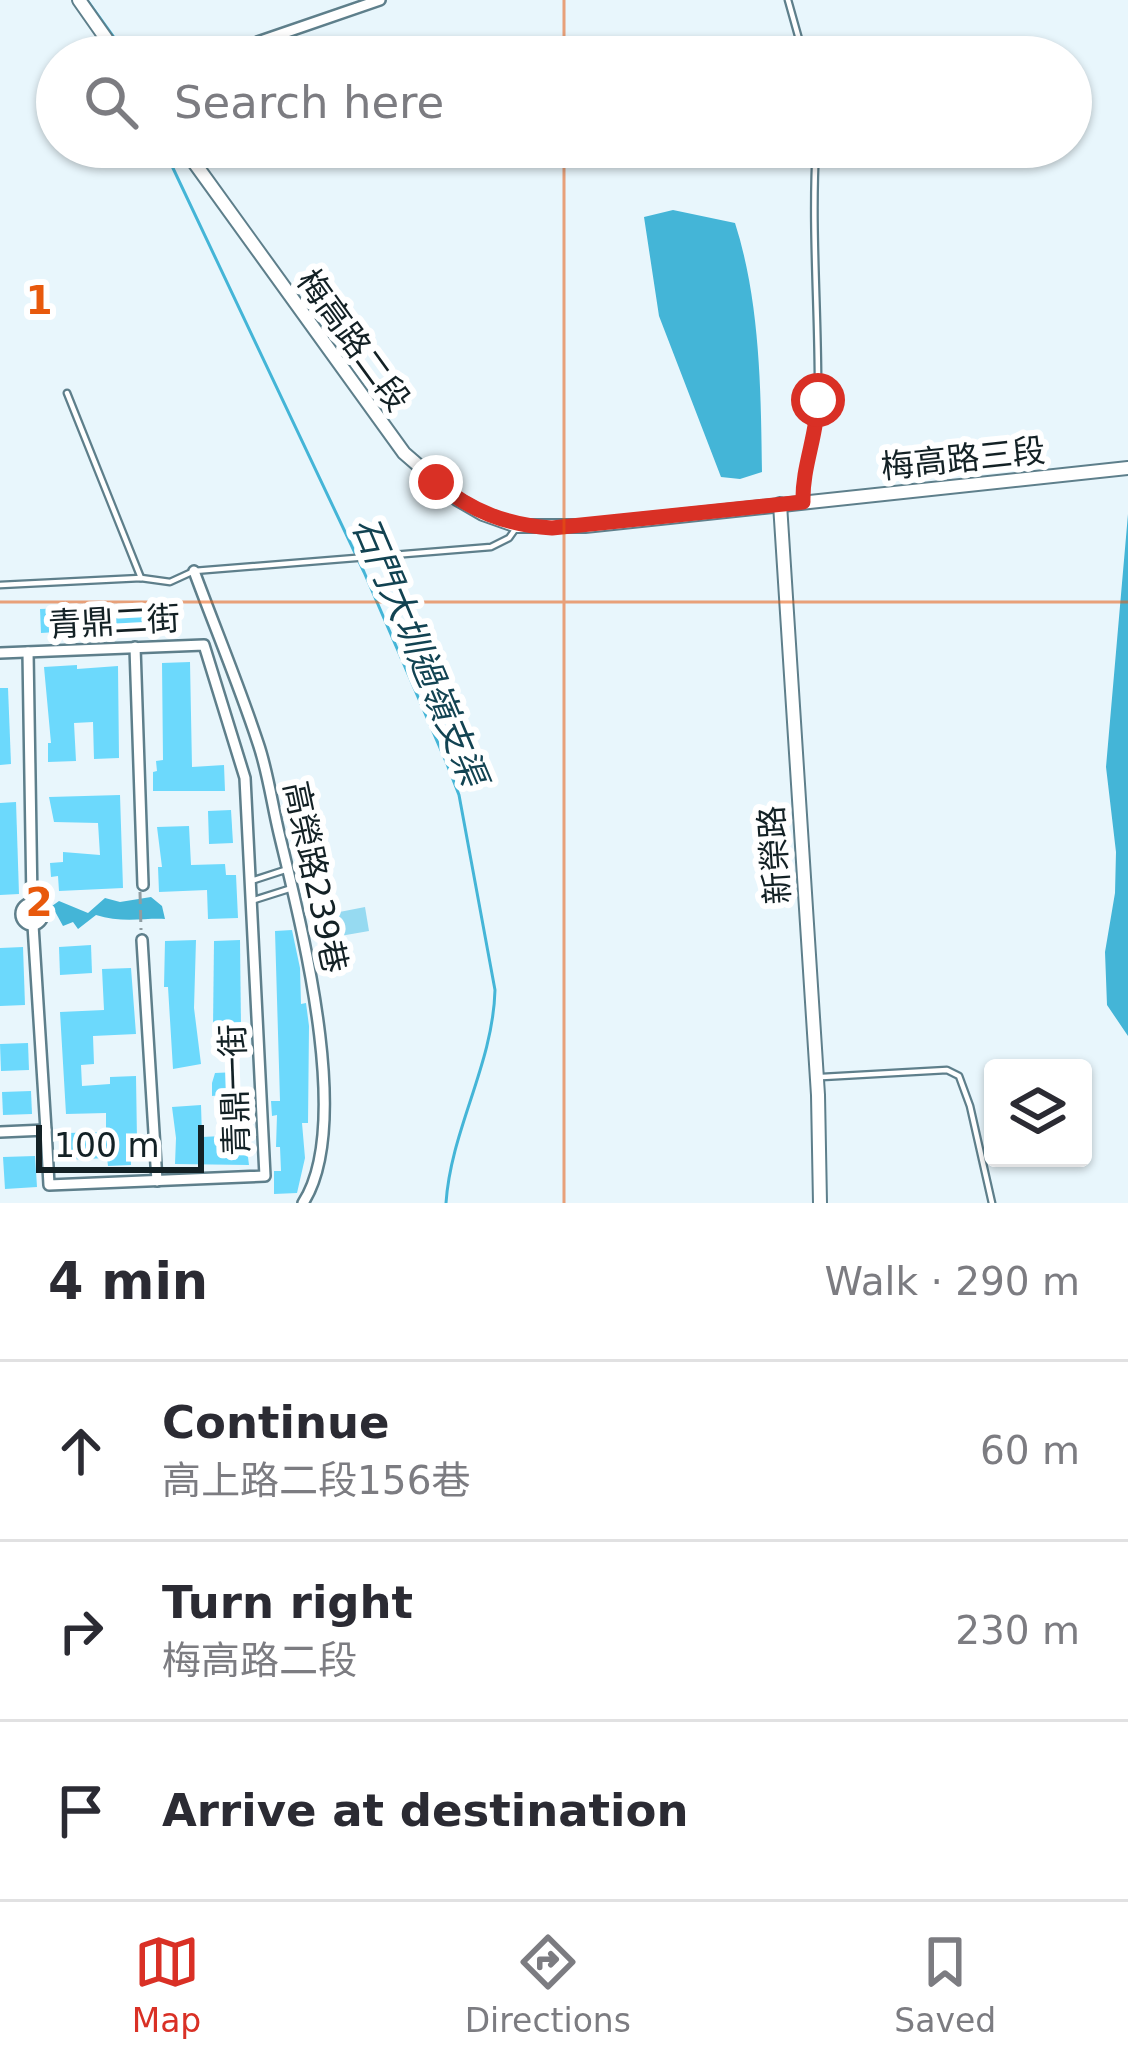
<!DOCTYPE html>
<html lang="en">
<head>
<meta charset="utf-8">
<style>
  body { margin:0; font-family:"DejaVu Sans","Noto Sans TC",sans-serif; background:#f2f2f3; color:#2b2b33 }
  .controls { position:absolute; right:36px; bottom:36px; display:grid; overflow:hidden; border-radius:12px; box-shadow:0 3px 9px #0004 }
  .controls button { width:108px; height:108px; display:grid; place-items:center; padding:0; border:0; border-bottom:3px solid #e1e1e2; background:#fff; color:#2b2b33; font:60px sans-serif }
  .scale { position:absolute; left:36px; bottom:30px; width:168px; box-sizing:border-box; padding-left:12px; border:6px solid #132125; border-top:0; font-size:33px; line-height:42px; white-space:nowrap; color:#132125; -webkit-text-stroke:9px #fff; paint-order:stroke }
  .stop { position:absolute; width:36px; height:36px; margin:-27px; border:9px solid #d93025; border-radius:50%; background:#fff }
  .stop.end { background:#d93025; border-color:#fff; box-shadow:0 3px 12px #0008 }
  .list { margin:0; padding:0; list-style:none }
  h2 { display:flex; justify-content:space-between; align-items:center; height:156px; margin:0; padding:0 48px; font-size:51px }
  h2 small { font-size:39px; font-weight:400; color:#7c7c81 }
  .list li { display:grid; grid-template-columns:78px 1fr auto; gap:36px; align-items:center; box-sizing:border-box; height:180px; padding:0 48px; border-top:3px solid #e1e1e2 }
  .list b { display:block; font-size:45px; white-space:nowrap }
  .list p { margin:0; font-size:39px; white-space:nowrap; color:#7c7c81 }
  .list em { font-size:39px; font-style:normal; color:#7c7c81 }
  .icon { flex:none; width:66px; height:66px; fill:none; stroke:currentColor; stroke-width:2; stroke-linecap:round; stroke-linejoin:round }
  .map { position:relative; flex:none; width:1128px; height:1203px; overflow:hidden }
  .search { position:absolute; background:#fff; box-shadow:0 3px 9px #0004; left:36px; right:36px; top:36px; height:132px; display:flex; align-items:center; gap:30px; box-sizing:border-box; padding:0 42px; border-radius:66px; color:#7c7c81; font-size:45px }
  .sheet { height:696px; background:#fff }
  nav { display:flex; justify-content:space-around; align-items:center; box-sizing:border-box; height:168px; border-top:3px solid #e1e1e2; background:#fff; font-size:33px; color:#7c7c81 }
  nav a { display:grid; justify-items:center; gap:6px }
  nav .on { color:#d93025 }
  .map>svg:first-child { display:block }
  .green { fill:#96daf1 }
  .water { fill:#44b5d7 }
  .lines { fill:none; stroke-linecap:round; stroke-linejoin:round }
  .stream { stroke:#44b5d7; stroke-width:3 }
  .building { fill:#6cd9fc }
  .service-casing { stroke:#5e7f8b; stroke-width:9 }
  .minor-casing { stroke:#5e7f8b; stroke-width:14 }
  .tertiary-casing { stroke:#5e7f8b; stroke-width:16 }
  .path { stroke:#8f9da2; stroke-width:3; stroke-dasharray:12 6; stroke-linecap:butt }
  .service { stroke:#fff; stroke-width:4.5 }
  .minor { stroke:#fff; stroke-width:9 }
  .tertiary { stroke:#fff; stroke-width:12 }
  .route { stroke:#d93025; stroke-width:15 }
  .grid { fill:none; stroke:#e8590c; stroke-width:3; stroke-opacity:0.55 }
  .labels { text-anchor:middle; stroke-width:12; stroke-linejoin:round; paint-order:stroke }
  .street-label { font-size:33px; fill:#132125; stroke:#fff }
  .water-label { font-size:36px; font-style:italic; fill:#124352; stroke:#fff }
  .grid-label { font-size:39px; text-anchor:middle; font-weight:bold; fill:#e8590c; stroke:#fff; stroke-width:12; stroke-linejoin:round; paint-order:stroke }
</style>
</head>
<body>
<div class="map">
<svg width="1128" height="1203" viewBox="0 0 1128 1203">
  <rect width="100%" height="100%" fill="#e8f6fc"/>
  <!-- green -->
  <path class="green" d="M365,907l4,24 -46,8 -4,-23z"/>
  <!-- water -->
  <g class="water">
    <path d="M673,210l62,13c25,78 26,167 27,249l-22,7 -19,-2 -62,-161 -15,-99z"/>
    <path d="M1128,514v522l-21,-31 -2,-53 10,-59 1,-41 -10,-85z"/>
    <path d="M151,897l11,9 3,13c-21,-1 -45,4 -69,-4l-18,14 -5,-7 -10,4 -11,-20 7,-5 29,12 17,-15 15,4z"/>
  </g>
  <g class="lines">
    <!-- stream -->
    <g class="stream">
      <path d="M87,0l41,57"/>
      <path d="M163,147l201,425 83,192 12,31 36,195c-2,75 -44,139 -49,213"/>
    </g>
  </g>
  <!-- building -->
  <g class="building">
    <path d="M171,603l1,22 -81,3 -1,-21z"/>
    <path d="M73,608l1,23 -33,2 -1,-24z"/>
    <path d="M190,662l2,105 32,-2 1,26h-72v-19l4,-1 -1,-10 7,-1 -1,-97z"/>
    <path d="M77,665v4l41,-3 1,92 -25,1 -1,-37 -19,1 2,38 -28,1v-19h3l-7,-76z"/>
    <path d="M0,688h8l3,76 -11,1z"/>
    <path d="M120,795l3,93 -64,3 -1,-15 -7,1 -1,-14 13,-1v-10l37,3 -2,-32 -44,-1 -5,-25z"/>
    <path d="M16,802l3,92 -19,1v-92z"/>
    <path d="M231,810l2,33 -24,1 -1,-33z"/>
    <path d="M189,826l2,39 34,-1 1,11h10l2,43 -30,1 -1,-29 -48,2 -1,-25h4l-5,-40z"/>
    <path d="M292,930l8,38 1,36 5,-1 3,23 -1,97h-6l3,35 -8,35 -23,1v-23h7l-1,-24h-4l1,-32 -5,1 -1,-15h9l-5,-170z"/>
    <path d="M196,940l-2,68 7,56 -28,5 -5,-82h-4l1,-46z"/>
    <path d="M240,940l1,87 -28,1 1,-87z"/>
    <path d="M91,945l1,28 -32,2 -1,-28z"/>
    <path d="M23,947l2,58 -25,1v-58z"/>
    <path d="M131,968l5,66 -43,2 1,28 -13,1 1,21 28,-2v-7l26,-1 1,65 -7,1 1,23 -23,1 -1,-8 -44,2 4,-27 39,-1v-19l-40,1 -6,-102 44,-2 -2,-41z"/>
    <path d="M28,1043l1,27 -28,1 -1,-27z"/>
    <path d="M237,1072l12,93 -74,-1 1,-26 -4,-31 29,-2 1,32 20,-1 -1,-41 -9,1v-13l3,-10z"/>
    <path d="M31,1091l1,23 -29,1 -1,-23z"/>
    <path d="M35,1156l2,31 -32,2 -2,-32z"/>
  </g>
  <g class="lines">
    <!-- service casing -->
    <g class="service-casing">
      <g id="service">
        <path d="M788,0l16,57"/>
        <path d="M67,393l74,185"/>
        <path d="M803,502c-1,-35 15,-65 15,-101 1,-85 -7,-169 -2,-254"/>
        <path d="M0,585l141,-7 29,4 24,-11 297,-24 18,-9 5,-7"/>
        <path d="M254,880l34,-11"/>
        <path d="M254,900l38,-12"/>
        <path d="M822,1077l125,-7 12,6 11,30 22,97"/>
      </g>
    </g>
    <!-- minor casing -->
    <g class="minor-casing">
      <g id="minor">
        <path d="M214,57l166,-57"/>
        <path d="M194,571c21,57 45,114 64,172 10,29 14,61 21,90 21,88 75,292 24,370"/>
        <path d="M135,647l8,238"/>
        <path d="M28,652l4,250"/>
        <path d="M0,653l204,-8 41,133 20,398 -216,9 -3,-55 -46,2"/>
        <circle cx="32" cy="914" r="11"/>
        <path d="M33,925l13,205"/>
        <path d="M142,940l15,241"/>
      </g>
    </g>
    <!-- tertiary casing -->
    <g class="tertiary-casing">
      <g id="tertiary">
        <path d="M79,0l40,57"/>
        <path d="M183,147l221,306 53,46 26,15 34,12h68l543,-58"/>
        <path d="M780,504l38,591 2,108"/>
      </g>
    </g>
    <!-- path -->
    <path class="path" d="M140,892l1,38"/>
    <!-- service -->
    <use href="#service" class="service"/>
    <!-- minor -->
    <use href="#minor" class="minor"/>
    <!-- tertiary -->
    <use href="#tertiary" class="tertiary"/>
  </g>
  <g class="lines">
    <!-- route -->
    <path class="route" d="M436,482c35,29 70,43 116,46l251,-26c-1,-35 14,-66 15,-102"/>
  </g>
  <!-- grid -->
  <path class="grid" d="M564,0v57M564,147v1056M0,602h1128"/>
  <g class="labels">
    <!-- street labels -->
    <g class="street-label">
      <text transform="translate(354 340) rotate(54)" y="12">梅高路二段</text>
      <text transform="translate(963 458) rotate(-6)" y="12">梅高路三段</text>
      <text transform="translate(114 621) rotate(-3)" y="12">青鼎二街</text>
      <text transform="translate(774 855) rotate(-94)" y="12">新榮路</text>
      <text transform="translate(316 877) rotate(78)" y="12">高榮路239巷</text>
      <text transform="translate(234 1090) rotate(-92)" y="12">青鼎一街</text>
    </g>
    <!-- water labels -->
    <g class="water-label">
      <text transform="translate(420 651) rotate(67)" y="13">石門大圳過嶺支渠</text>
    </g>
  </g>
  <g class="grid-label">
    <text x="39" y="314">1</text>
    <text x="39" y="916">2</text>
  </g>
</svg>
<div class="controls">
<button><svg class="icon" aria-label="layers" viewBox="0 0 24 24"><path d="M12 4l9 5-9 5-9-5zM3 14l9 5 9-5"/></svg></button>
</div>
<div class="scale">100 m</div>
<div class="stop" style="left:818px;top:400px"></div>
<div class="stop end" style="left:436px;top:482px"></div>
<div class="search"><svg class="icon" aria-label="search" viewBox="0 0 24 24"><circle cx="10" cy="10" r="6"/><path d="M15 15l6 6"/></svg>Search here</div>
</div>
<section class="sheet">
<h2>4 min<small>Walk · 290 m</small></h2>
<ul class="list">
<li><svg class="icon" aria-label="ahead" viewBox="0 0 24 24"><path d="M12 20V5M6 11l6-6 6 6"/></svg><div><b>Continue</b><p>高上路二段156巷</p></div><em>60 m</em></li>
<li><svg class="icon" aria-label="right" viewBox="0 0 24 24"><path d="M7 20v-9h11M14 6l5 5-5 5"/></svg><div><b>Turn right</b><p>梅高路二段</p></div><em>230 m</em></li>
<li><svg class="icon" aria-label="arrive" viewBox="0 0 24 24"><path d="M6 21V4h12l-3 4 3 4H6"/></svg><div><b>Arrive at destination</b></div></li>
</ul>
</section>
<nav>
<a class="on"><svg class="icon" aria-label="map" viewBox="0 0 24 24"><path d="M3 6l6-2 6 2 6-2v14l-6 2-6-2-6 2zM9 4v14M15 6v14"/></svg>Map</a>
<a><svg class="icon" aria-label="directions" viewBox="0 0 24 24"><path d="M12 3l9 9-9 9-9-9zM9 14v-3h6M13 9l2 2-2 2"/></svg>Directions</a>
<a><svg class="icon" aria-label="saved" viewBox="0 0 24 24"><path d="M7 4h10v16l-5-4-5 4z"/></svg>Saved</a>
</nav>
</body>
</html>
